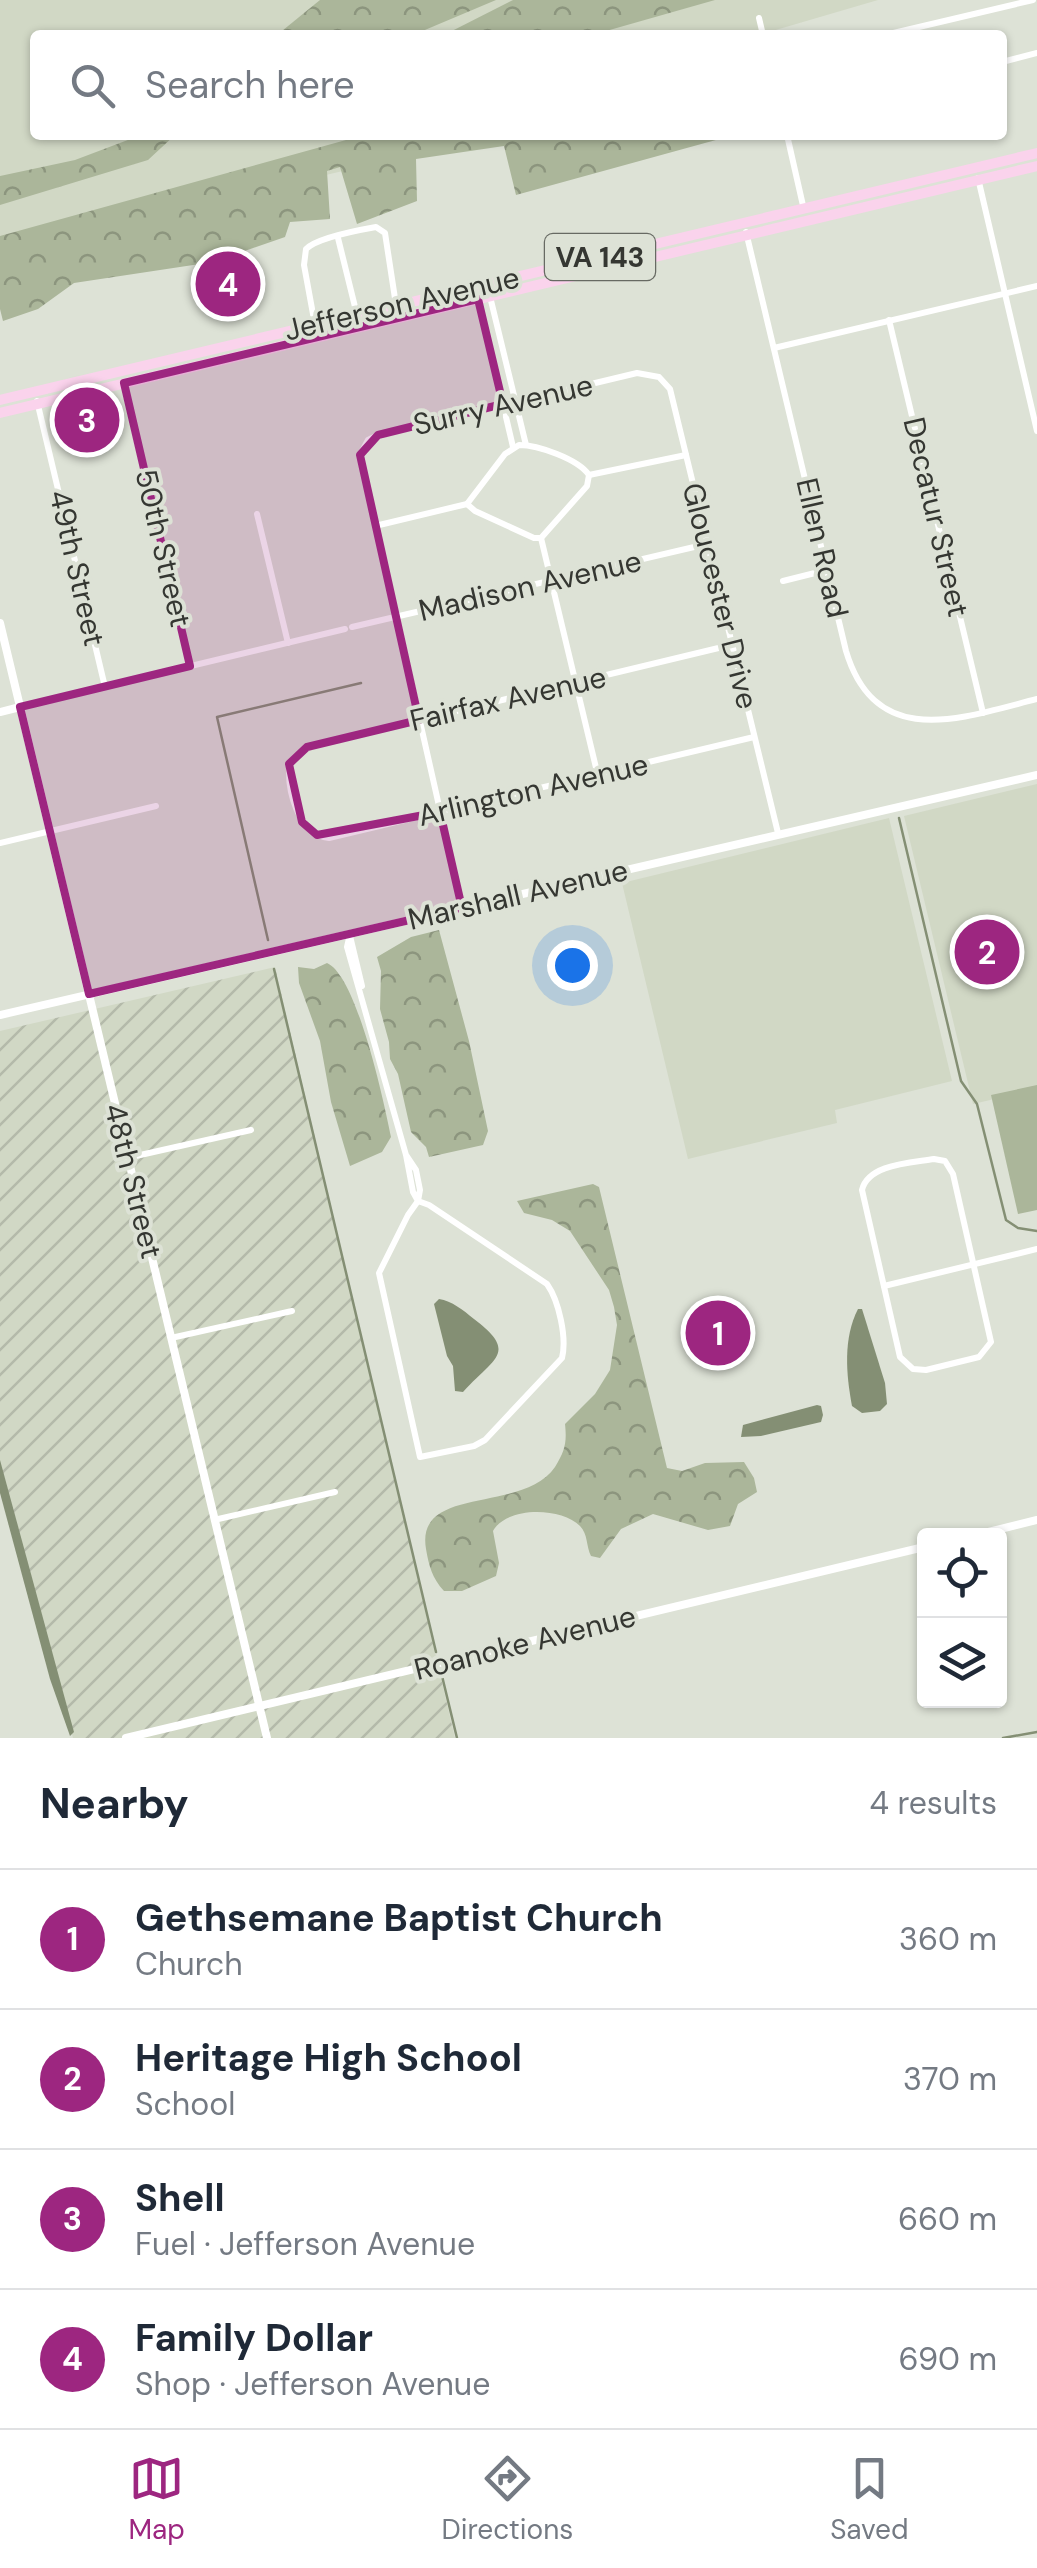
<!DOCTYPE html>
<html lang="en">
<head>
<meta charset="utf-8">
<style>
  body { margin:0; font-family:"DM Sans",sans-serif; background:#f6f6f7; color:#1f2937 }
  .controls { position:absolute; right:30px; bottom:30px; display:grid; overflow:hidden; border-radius:10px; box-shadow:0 2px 8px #0004 }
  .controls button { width:90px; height:90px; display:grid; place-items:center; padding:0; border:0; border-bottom:2px solid #e0e1e3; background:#fff; color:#1f2937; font:50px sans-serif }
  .you { position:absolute; left:572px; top:965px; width:35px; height:35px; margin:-25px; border:8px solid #fff; border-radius:50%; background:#1a73e8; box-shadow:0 0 0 15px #1a73e833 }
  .badge { display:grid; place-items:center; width:65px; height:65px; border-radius:50%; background:#9d2680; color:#fff; font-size:32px; font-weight:700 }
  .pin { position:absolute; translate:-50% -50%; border:5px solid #fff; box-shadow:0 2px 10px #0006 }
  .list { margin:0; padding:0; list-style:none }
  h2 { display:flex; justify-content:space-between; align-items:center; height:130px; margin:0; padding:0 40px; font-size:42px }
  h2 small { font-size:32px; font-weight:400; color:#747a83 }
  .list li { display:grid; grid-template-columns:65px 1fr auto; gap:30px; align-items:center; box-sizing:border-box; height:140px; padding:0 40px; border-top:2px solid #e0e1e3 }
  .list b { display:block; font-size:38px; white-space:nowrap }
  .list p { margin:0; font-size:32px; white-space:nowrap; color:#747a83 }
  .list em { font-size:32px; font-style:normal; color:#747a83 }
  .icon { flex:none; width:55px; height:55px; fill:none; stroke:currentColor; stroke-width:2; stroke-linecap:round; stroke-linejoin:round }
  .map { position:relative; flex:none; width:1037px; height:1738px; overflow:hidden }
  .search { position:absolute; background:#fff; box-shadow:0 2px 8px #0004; left:30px; right:30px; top:30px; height:110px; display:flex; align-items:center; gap:25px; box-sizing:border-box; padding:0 35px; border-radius:10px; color:#747a83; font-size:38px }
  .sheet { height:690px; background:#fff }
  nav { display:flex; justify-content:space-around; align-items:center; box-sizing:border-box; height:140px; border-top:2px solid #e0e1e3; background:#fff; font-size:28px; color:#747a83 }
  nav a { display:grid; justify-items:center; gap:5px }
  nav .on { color:#9d2680 }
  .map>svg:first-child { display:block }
  .built { fill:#d1d8c5 }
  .industrial { fill:url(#industrial-furrows) }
  .green { fill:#abb69a }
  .forest { fill:url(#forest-crowns) }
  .water { fill:#848f74 }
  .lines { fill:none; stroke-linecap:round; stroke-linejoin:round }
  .stream { stroke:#848f74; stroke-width:2.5 }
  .minor { stroke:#fff; stroke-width:6 }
  .tertiary { stroke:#fff; stroke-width:8 }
  .primary { stroke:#fad3ec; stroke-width:10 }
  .marked { fill:#9d2680; fill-opacity:0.2; stroke:#9d2680; stroke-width:8; stroke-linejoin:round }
  .labels { text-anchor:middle; stroke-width:8; stroke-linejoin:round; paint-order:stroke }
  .shield { fill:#dde2d6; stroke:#676a63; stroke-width:2.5 }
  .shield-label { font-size:28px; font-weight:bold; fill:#353732 }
  .street-label { font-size:30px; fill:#353732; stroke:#dde2d6 }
</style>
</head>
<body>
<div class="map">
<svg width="1037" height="1738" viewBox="0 0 1037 1738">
  <defs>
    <pattern id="industrial-furrows" width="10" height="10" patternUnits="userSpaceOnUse" patternTransform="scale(2.5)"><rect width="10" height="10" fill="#d1d8c5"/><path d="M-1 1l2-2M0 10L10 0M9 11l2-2" fill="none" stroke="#b4baaa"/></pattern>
    <pattern id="forest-crowns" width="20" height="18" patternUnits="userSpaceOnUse" patternTransform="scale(2.5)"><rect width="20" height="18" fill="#abb69a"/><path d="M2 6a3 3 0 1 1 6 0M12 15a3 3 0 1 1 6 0" fill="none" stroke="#8c957e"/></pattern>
  </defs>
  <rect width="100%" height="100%" fill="#dde2d6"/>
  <!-- built -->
  <g class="built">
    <path d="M0,0h878l-119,35h-724v100h460l-495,117z"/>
    <path d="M1037,784v305l-64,15 -69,-288z"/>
    <path d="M889,818l63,263 -117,29 2,13 -149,36 -66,-276z"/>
  </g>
  <!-- industrial -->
  <path class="industrial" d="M275,967l180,771h-382l-55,-192 -18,-76v-439z"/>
  <!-- green -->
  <path class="green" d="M1037,1085v125l-19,4 -27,-119z"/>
  <!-- forest -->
  <g class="forest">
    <path d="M320,0h176l-83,35h-136z"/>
    <path d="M513,0h202l-123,35h-148z"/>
    <path d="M141,135h34l-27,25 -148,45v-29l75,-16z"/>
    <path d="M364,135h370l-218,60 -12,-49 -88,13 1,42 -60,23 -17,-57 -13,4 3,48 -40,3 -5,15 -72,25 -139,21 -36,26 -35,12 -3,-12v-73z"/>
    <path d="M439,930l30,111 19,90 -5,14 -54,12 -3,-10 -15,-15 -13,-58 -8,-15 -1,-17 -9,-33 1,-38 -4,-14 34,-20z"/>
    <path d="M327,963c30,13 57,139 64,174l-9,15 -32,14 -19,-64 -11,-61 -21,-58 -1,-16 16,2z"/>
    <path d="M593,1184l6,3 68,281 15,3 23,-8 39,-1 10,16 3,14 -19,12 -8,22 -22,4 -55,-16 -32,15 -21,29 -9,-2c-5,-10 -3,-22 -11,-30 -19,-19 -73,-20 -87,5l6,32 -3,13 -34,15h-18c-12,-13 -15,-25 -18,-42 -11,-65 97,-35 129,-82 10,-16 12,-24 10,-43l30,-30 15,-24 7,-45 -3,-18 -5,-17 -39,-59 -18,-11 -28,-7 -7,-12z"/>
  </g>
  <!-- water -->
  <g class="water">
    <path d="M439,1299c13,2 24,11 35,20 45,34 20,39 -11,73l-8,-1 -2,-25 -6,-10 -13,-52z"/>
    <path d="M858,1309h4l23,74 2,21 -7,7 -18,2 -10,-7c-6,-32 -9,-68 6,-97z"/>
    <path d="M817,1405l4,1 2,9 -2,7 -60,14 -20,1 2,-12z"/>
    <path d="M0,1460l74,272 -4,4 -20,-57 -50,-186z"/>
  </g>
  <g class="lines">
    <!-- stream -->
    <g class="stream">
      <path d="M899,818l62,263 16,23 29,116 12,8 19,3"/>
      <path d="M268,940l-51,-223 144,-34"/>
      <path d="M274,969l162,683"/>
      <path d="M442,1676l15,62"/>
      <path d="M1003,1738l34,-6"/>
    </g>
    <!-- minor -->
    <g class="minor">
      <path d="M759,18l4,17"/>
      <path d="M885,35l148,-35"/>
      <path d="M1002,62l35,-9"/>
      <path d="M787,135l17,75"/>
      <path d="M978,178l59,253"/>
      <path d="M746,232l100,419c30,100 116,67 191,48"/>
      <path d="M338,238l22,89"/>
      <path d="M487,284l39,161"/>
      <path d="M478,298l35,149"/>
      <path d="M889,320l94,393"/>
      <path d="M315,325l-11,-60 2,-16c11,-11 53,-19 70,-22l9,6 11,72"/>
      <path d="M774,348l263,-62"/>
      <path d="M123,382l67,284"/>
      <path d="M37,401l68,286"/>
      <path d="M519,445c19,0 59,14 70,30l-2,11 -46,52h-7l-59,-27 -8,-7 38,-50z"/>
      <path d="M589,475l97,-20"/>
      <path d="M257,514l31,129"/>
      <path d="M375,526l92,-22"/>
      <path d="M541,538l57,238"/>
      <path d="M783,581l44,-11"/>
      <path d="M352,627l355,-83"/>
      <path d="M731,645l-424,102 -17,15c-4,28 8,72 39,76l425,-101"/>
      <path d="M20,707l325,-78"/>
      <path d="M0,843l156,-37"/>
      <path d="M462,908l-102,-453 8,-15 10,-5 259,-62 22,4 11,12 108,444"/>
      <path d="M350,934l-3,13 59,208 7,37 5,9 11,4 118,79c12,17 20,54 15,74l-77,82 -11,6 -54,11 -41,-184 29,-58 10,-14 2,-11 -4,-20 -10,-15"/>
      <path d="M350,936l12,50"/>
      <path d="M127,1158l124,-28"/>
      <path d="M934,1159l11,2 8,13 38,168 -12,15 -53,13 -13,-1 -13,-12 -38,-167c6,-26 49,-27 72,-31z"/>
      <path d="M884,1286l153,-37"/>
      <path d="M171,1338l121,-27"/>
      <path d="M214,1520l121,-28"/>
    </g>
    <!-- tertiary -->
    <g class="tertiary">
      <path d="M0,623l267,1115"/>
      <path d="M0,712l20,-5"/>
      <path d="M0,1015l1037,-240"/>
      <path d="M972,1536l65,-16"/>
      <path d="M126,1738l798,-191"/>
    </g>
    <!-- primary -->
    <g class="primary">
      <path d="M0,400l1037,-247"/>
      <path d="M0,413l1037,-247"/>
    </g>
  </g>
  <!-- marked area -->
  <path class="marked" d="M478,299l25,105 -125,31 -18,20 59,265 -112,27 -18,17 13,58 15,13 123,-23 22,96 -373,86 -69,-287 170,-41 -66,-283z"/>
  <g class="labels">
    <!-- shield labels -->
    <rect class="shield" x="545" y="234" width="110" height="46" rx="8"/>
    <g class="shield-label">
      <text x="600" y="267">VA 143</text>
    </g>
    <!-- street labels -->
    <g class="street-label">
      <text transform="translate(402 304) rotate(-13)" y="10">Jefferson Avenue</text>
      <text transform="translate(503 405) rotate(-13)" y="10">Surry Avenue</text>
      <text transform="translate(936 517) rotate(77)" y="10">Decatur Street</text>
      <text transform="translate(163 548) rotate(77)" y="10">50th Street</text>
      <text transform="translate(822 548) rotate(77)" y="10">Ellen Road</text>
      <text transform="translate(77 568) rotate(77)" y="10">49th Street</text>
      <text transform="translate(530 586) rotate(-13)" y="10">Madison Avenue</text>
      <text transform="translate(720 596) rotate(76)" y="10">Gloucester Drive</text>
      <text transform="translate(508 699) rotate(-13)" y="10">Fairfax Avenue</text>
      <text transform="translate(533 790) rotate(-13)" y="10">Arlington Avenue</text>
      <text transform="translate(518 895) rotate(-13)" y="10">Marshall Avenue</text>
      <text transform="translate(133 1181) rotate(76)" y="10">48th Street</text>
      <text transform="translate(525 1643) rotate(-14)" y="10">Roanoke Avenue</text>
    </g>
  </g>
</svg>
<div class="controls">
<button><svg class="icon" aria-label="locate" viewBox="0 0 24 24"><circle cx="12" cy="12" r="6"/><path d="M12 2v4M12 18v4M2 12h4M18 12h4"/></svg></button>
<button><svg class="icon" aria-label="layers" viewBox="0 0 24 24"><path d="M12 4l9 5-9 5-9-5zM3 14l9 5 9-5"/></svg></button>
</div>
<div class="you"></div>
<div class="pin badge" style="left:718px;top:1333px">1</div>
<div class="pin badge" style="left:987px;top:952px">2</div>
<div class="pin badge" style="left:87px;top:420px">3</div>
<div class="pin badge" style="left:228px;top:284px">4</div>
<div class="search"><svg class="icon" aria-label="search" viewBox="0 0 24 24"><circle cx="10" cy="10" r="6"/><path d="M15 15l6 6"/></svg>Search here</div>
</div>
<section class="sheet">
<h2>Nearby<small>4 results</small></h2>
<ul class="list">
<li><span class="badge">1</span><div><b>Gethsemane Baptist Church</b><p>Church</p></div><em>360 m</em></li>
<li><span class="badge">2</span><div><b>Heritage High School</b><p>School</p></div><em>370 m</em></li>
<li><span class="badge">3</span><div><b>Shell</b><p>Fuel · Jefferson Avenue</p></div><em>660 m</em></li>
<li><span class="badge">4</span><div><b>Family Dollar</b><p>Shop · Jefferson Avenue</p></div><em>690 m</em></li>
</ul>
</section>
<nav>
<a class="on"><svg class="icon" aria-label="map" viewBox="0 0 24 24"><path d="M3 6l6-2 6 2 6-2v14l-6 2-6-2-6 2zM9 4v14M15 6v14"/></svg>Map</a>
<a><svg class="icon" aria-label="directions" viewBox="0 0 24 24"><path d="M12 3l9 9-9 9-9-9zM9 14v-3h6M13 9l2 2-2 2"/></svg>Directions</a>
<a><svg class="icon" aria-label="saved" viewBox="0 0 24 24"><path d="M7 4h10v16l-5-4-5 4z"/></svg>Saved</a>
</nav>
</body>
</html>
